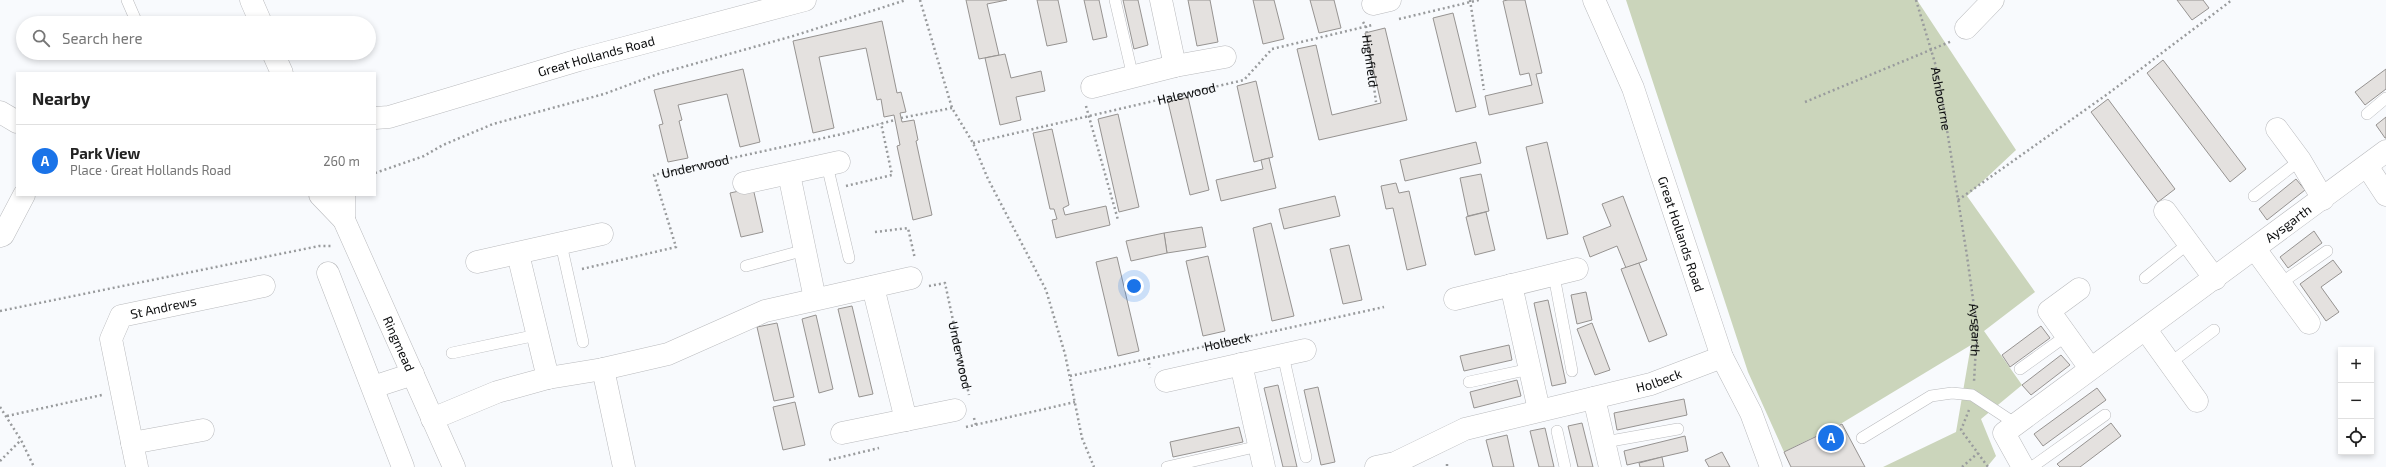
<!DOCTYPE html>
<html lang="en">
<head>
<meta charset="utf-8">
<style>
  body { margin:0; font-family:"Exo 2",sans-serif; background:#f6f6f6; color:#222 }
  .controls { position:absolute; right:12px; bottom:12px; display:grid; overflow:hidden; border-radius:0px; box-shadow:0 2px 6px #0003 }
  .controls button { width:36px; height:36px; display:grid; place-items:center; padding:0; border:0; border-bottom:1px solid #e0e0e0; background:#fff; color:#222; font:20px sans-serif }
  .you { position:absolute; left:1134px; top:286px; width:14px; height:14px; margin:-10px; border:3px solid #fff; border-radius:50%; background:#1a73e8; box-shadow:0 0 0 6px #1a73e833 }
  .badge { display:grid; place-items:center; width:26px; height:26px; border-radius:50%; background:#1a73e8; color:#fff; font-size:13px; font-weight:700 }
  .pin { position:absolute; translate:-50% -50%; border:2px solid #fff; box-shadow:0 1px 4px #0006 }
  .list { margin:0; padding:0; list-style:none }
  h2 { display:flex; justify-content:space-between; align-items:center; height:52px; margin:0; padding:0 16px; font-size:17px }
  h2 small { font-size:13px; font-weight:400; color:#767676 }
  .list li { display:grid; grid-template-columns:26px 1fr auto; gap:12px; align-items:center; box-sizing:border-box; height:72px; padding:0 16px; border-top:1px solid #e0e0e0 }
  .list b { display:block; font-size:15px; white-space:nowrap }
  .list p { margin:0; font-size:13px; white-space:nowrap; color:#767676 }
  .list em { font-size:13px; font-style:normal; color:#767676 }
  .icon { flex:none; width:22px; height:22px; fill:none; stroke:currentColor; stroke-width:2; stroke-linecap:round; stroke-linejoin:round }
  .map { position:relative; flex:none; width:2386px; height:467px; overflow:hidden }
  .search { position:absolute; background:#fff; box-shadow:0 2px 6px #0003; left:16px; top:16px; width:360px; height:44px; display:flex; align-items:center; gap:10px; box-sizing:border-box; padding:0 14px; border-radius:22px; color:#767676; font-size:15px }
  .panel { position:absolute; background:#fff; box-shadow:0 2px 6px #0003; left:16px; top:72px; width:360px; height:124px; border-radius:0px }
  .map>svg:first-child { display:block }
  .green { fill:#cbd5bb }
  .building { fill:#e4e1df; stroke:#969391 }
  .lines { fill:none; stroke-linecap:round; stroke-linejoin:round }
  .service-casing { stroke:#b9babd; stroke-width:12 }
  .minor-casing { stroke:#b9babd; stroke-width:23 }
  .tertiary-casing { stroke:#b9babd; stroke-width:23 }
  .path { stroke:#999b9d; stroke-width:2.5; stroke-dasharray:2 3; stroke-linecap:butt }
  .service { stroke:#fff; stroke-width:11 }
  .minor { stroke:#fff; stroke-width:22 }
  .tertiary { stroke:#fff; stroke-width:22 }
  .labels { text-anchor:middle; stroke-width:3; stroke-linejoin:round; paint-order:stroke }
  .street-label { font-size:13px; fill:#0b0c0d; stroke:#f8fafd }
</style>
</head>
<body>
<div class="map">
<svg width="2386" height="467" viewBox="0 0 2386 467">
  <rect width="100%" height="100%" fill="#f8fafd"/>
  <!-- green -->
  <path class="green" d="M1626,0h291l99,150 -49,46 68,96 -51,39 38,54 -41,34 15,37 -9,11h-104l73,-35 15,-87 -129,78 -58,29 -36,-80z"/>
  <!-- building -->
  <g class="building">
    <path d="M966,0h41l-20,4 12,51 -20,4z"/>
    <path d="M1037,0h21l9,42 -20,4z"/>
    <path d="M1084,0h15l8,37 -14,3z"/>
    <path d="M1123,0h15l10,45 -14,4z"/>
    <path d="M1188,0h22l8,42 -21,4z"/>
    <path d="M1253,0h21l10,39 -21,5z"/>
    <path d="M1310,0h24l7,28 -22,5z"/>
    <path d="M1508,0h17l17,73 -6,1 7,29 -54,12 -4,-19 47,-11 -3,-12 -9,2 -17,-74z"/>
    <path d="M2177,0h26l6,8 -17,12z"/>
    <path d="M1453,13l23,94 -20,5 -23,-94z"/>
    <path d="M882,21l15,72 4,-1 5,20 -6,1 2,9 12,-2 4,20 -2,1 16,74 -19,5 -16,-74 3,-1 -6,-30 -10,2 -3,-18 -4,1 -11,-52 -47,9 15,71 -21,5 -20,-92z"/>
    <path d="M1385,28l22,92 -88,20 -22,-91 19,-4 16,70 49,-12 -16,-70z"/>
    <path d="M1005,54l6,24 30,-7 4,20 -29,6 5,23 -21,5 -15,-67z"/>
    <path d="M2163,60l83,109 -16,13 -83,-109z"/>
    <path d="M743,69l17,73 -20,5 -13,-53 -49,11 4,15 -3,1 9,37 -20,4 -9,-37 4,-1 -9,-34z"/>
    <path d="M2386,69v20l-21,16 -10,-13z"/>
    <path d="M1256,81l17,76 -19,5 -17,-76z"/>
    <path d="M1188,97l21,93 -19,5 -22,-93z"/>
    <path d="M2108,99l67,90 -17,13 -67,-90z"/>
    <path d="M1118,114l21,93 -20,5 -21,-93z"/>
    <path d="M2386,117v21h-1l-9,-13z"/>
    <path d="M1052,129l17,76 -6,3 2,7 41,-9 4,19 -54,13 -4,-18 5,-1 -3,-10h-4l-17,-76z"/>
    <path d="M1476,142l5,21 -76,18 -5,-21z"/>
    <path d="M1547,142l21,92 -21,5 -21,-92z"/>
    <path d="M1269,158l7,30 -55,13 -5,-21 47,-11 -2,-9z"/>
    <path d="M1481,174l8,37 -21,5 -8,-38z"/>
    <path d="M2296,179l9,11 -38,30 -8,-11z"/>
    <path d="M1396,183l3,10 10,-2 17,74 -19,5 -14,-62 -7,1 -5,-23z"/>
    <path d="M753,188l10,44 -22,5 -11,-44z"/>
    <path d="M1335,196l5,20 -56,13 -5,-20z"/>
    <path d="M1623,196l24,64 -21,8 -9,-22 -27,11 -7,-20 28,-11 -9,-22z"/>
    <path d="M1486,212l9,38 -20,5 -9,-38z"/>
    <path d="M1271,223l23,93 -22,5 -19,-93z"/>
    <path d="M1202,227l4,20 -39,6 -3,-20z"/>
    <path d="M2314,231l8,12 -34,25 -8,-11z"/>
    <path d="M1164,233l3,20 -36,8 -5,-20z"/>
    <path d="M1349,245l13,55 -19,4 -13,-55z"/>
    <path d="M1208,256l17,75 -22,5 -17,-75z"/>
    <path d="M1117,257l22,94 -21,5 -22,-94z"/>
    <path d="M2333,260l9,12 -21,15 18,25 -13,9 -26,-37z"/>
    <path d="M1639,263l28,72 -18,7 -28,-73z"/>
    <path d="M1586,292l6,28 -15,4 -6,-29z"/>
    <path d="M1548,300l18,83 -14,3 -18,-83z"/>
    <path d="M852,306l21,88 -14,3 -21,-88z"/>
    <path d="M816,315l17,74 -14,4 -17,-74z"/>
    <path d="M777,323l17,74 -20,4 -17,-74z"/>
    <path d="M1592,323l18,47 -15,5 -18,-46z"/>
    <path d="M2041,326l9,12 -40,29 -8,-12z"/>
    <path d="M1509,345l3,15 -48,11 -4,-15z"/>
    <path d="M2061,355l9,10 -39,30 -9,-10z"/>
    <path d="M1517,380l4,16 -47,12 -4,-16z"/>
    <path d="M1278,385l19,82h-14l-19,-79z"/>
    <path d="M1318,387l17,75 -14,3 -17,-75z"/>
    <path d="M2097,388l9,12 -63,46 -9,-12z"/>
    <path d="M1684,399l3,16 -70,15 -3,-17z"/>
    <path d="M795,402l10,43 -22,5 -10,-43z"/>
    <path d="M1582,423l11,44h-15l-10,-41z"/>
    <path d="M2111,423l10,13 -41,31h-20l-3,-3z"/>
    <path d="M1842,424l23,43h-74l-7,-15z"/>
    <path d="M1239,427l4,15 -70,15 -3,-15z"/>
    <path d="M1545,428l9,39h-15l-9,-36z"/>
    <path d="M1507,435l7,32h-21l-7,-27z"/>
    <path d="M1685,436l3,15 -61,14 -3,-14z"/>
    <path d="M1722,452l8,15h-21l-4,-7z"/>
    <path d="M1662,457l2,10h-24l-1,-4z"/>
  </g>
  <g class="lines">
    <!-- service casing -->
    <g class="service-casing">
      <g id="service">
        <path d="M127,0l10,23"/>
        <path d="M1115,0l18,77"/>
        <path d="M2367,114l19,-16"/>
        <path d="M827,165l22,93"/>
        <path d="M2254,196l46,-36"/>
        <path d="M561,244l22,98"/>
        <path d="M746,266l59,-16"/>
        <path d="M1554,276l18,95"/>
        <path d="M2145,278l44,-35"/>
        <path d="M2281,283l46,-32"/>
        <path d="M452,353l85,-18"/>
        <path d="M1283,355l23,102"/>
        <path d="M2170,363l44,-33"/>
        <path d="M2020,369l46,-33"/>
        <path d="M1469,382l61,-13"/>
        <path d="M1557,431l8,36"/>
        <path d="M1862,438l69,-42 21,-3 20,2 44,29"/>
        <path d="M1605,442l73,-13"/>
        <path d="M1167,467l92,-21"/>
        <path d="M2032,467l73,-52"/>
      </g>
    </g>
    <!-- minor casing -->
    <g class="minor-casing">
      <g id="minor">
        <path d="M1161,0l14,66"/>
        <path d="M1373,4l17,-4"/>
        <path d="M1966,28l27,-28"/>
        <path d="M1092,87l83,-21 50,-9"/>
        <path d="M0,112l17,10"/>
        <path d="M2277,129l23,31 23,39"/>
        <path d="M2367,166l19,29"/>
        <path d="M789,174l26,125"/>
        <path d="M744,183l95,-21"/>
        <path d="M2165,211l50,68"/>
        <path d="M0,236l3,-1 21,-40"/>
        <path d="M2255,249l54,74"/>
        <path d="M518,254l30,124"/>
        <path d="M477,262l125,-28"/>
        <path d="M328,273l75,194"/>
        <path d="M1511,285l28,125"/>
        <path d="M873,287l33,133"/>
        <path d="M2079,289l-30,22 41,57"/>
        <path d="M1455,299l122,-30"/>
        <path d="M2146,330l51,71"/>
        <path d="M1241,364l23,103"/>
        <path d="M603,369l21,98"/>
        <path d="M1166,381l139,-31"/>
        <path d="M373,387l40,-13"/>
        <path d="M1594,398l16,69"/>
        <path d="M432,419l65,-27 51,-14 55,-9 65,-15 97,-43 146,-33"/>
        <path d="M842,433l113,-23"/>
        <path d="M132,443l71,-13"/>
        <path id="s7" d="M137,467l-26,-128 10,-23 143,-30"/>
        <path id="s8" d="M1376,467l19,-4 70,-34 186,-45 71,-27"/>
        <path id="s9" d="M2023,467l-19,-34 382,-282"/>
      </g>
    </g>
    <!-- tertiary casing -->
    <g class="tertiary-casing">
      <g id="tertiary">
        <path d="M251,0l10,23"/>
        <path id="s10" d="M1594,0l39,88 89,269 29,56 20,54"/>
        <path d="M273,53l9,20"/>
        <path id="s11" d="M375,118l14,-1 190,-57 226,-60"/>
        <path id="s12" d="M320,195l24,25 110,247"/>
        <path d="M344,220v-25"/>
      </g>
    </g>
    <!-- path -->
    <g class="path">
      <path d="M920,0l32,108 21,35 15,36 58,111 19,64 17,84 12,29"/>
      <path d="M1470,0l14,90"/>
      <path id="s1" d="M1916,0l19,63 9,48 23,145 10,72 -3,54"/>
      <path d="M1399,19l80,-19"/>
      <path id="s2" d="M1363,22l3,5 10,75"/>
      <path d="M1805,102l147,-61"/>
      <path d="M1086,106l32,114"/>
      <path d="M901,118l51,-10"/>
      <path id="s3" d="M973,143l271,-63 28,-31 100,-24"/>
      <path d="M375,173l49,-17 19,-11 50,-21 111,-30 54,-20 135,-38 113,-36"/>
      <path d="M846,186l46,-11 -11,-52"/>
      <path d="M1958,200l151,-107 123,-93"/>
      <path d="M875,232l33,-4 7,31"/>
      <path id="s4" d="M582,269l94,-22 -22,-72 188,-41 53,-14"/>
      <path id="s5" d="M929,286l16,-3 24,112"/>
      <path d="M0,311l319,-65h14"/>
      <path d="M1148,358l2,10"/>
      <path id="s6" d="M1070,376l314,-69"/>
      <path d="M0,407l21,33 13,27"/>
      <path d="M1969,410l-8,20 27,37"/>
      <path d="M7,416l95,-21"/>
      <path d="M974,418l2,7"/>
      <path d="M966,427l109,-25"/>
      <path d="M829,460l50,-12"/>
      <path d="M0,461l21,-21"/>
      <path d="M1447,464v3"/>
      <path d="M1962,467l16,-14"/>
    </g>
    <!-- service -->
    <use href="#service" class="service"/>
    <!-- minor -->
    <use href="#minor" class="minor"/>
    <!-- tertiary -->
    <use href="#tertiary" class="tertiary"/>
  </g>
  <g class="labels">
    <!-- street labels -->
    <g class="street-label">
      <text dy="5" stroke="none"><textPath href="#s11" startOffset="230">Great Hollands Road</textPath></text>
      <text dy="5" stroke="none"><textPath href="#s2" startOffset="40">Highfield</textPath></text>
      <text dy="5" stroke="none"><textPath href="#s3" startOffset="219">Halewood</textPath></text>
      <text dy="5" stroke="none"><textPath href="#s1" startOffset="102">Ashbourne</textPath></text>
      <text dy="5" stroke="none"><textPath href="#s4" startOffset="214">Underwood</textPath></text>
      <text dy="5" stroke="none"><textPath href="#s9" startOffset="392">Aysgarth</textPath></text>
      <text dy="5" stroke="none"><textPath href="#s10" startOffset="250">Great Hollands Road</textPath></text>
      <text dy="5" stroke="none"><textPath href="#s7" startOffset="199">St Andrews</textPath></text>
      <text dy="5" stroke="none"><textPath href="#s1" startOffset="336">Aysgarth</textPath></text>
      <text dy="5" stroke="none"><textPath href="#s6" startOffset="161">Holbeck</textPath></text>
      <text dy="5" stroke="none"><textPath href="#s12" startOffset="170">Ringmead</textPath></text>
      <text dy="5" stroke="none"><textPath href="#s5" startOffset="90">Underwood</textPath></text>
      <text dy="5" stroke="none"><textPath href="#s8" startOffset="297">Holbeck</textPath></text>
    </g>
  </g>
</svg>
<div class="controls">
<button>+</button>
<button>−</button>
<button><svg class="icon" aria-label="locate" viewBox="0 0 24 24"><circle cx="12" cy="12" r="6"/><path d="M12 2v4M12 18v4M2 12h4M18 12h4"/></svg></button>
</div>
<div class="you"></div>
<div class="pin badge" style="left:1831px;top:438px">A</div>
<div class="search"><svg class="icon" aria-label="search" viewBox="0 0 24 24"><circle cx="10" cy="10" r="6"/><path d="M15 15l6 6"/></svg>Search here</div>
<section class="panel">
<h2>Nearby<small></small></h2>
<ul class="list">
<li><span class="badge">A</span><div><b>Park View</b><p>Place · Great Hollands Road</p></div><em>260 m</em></li>
</ul>
</section>
</div>
</body>
</html>
